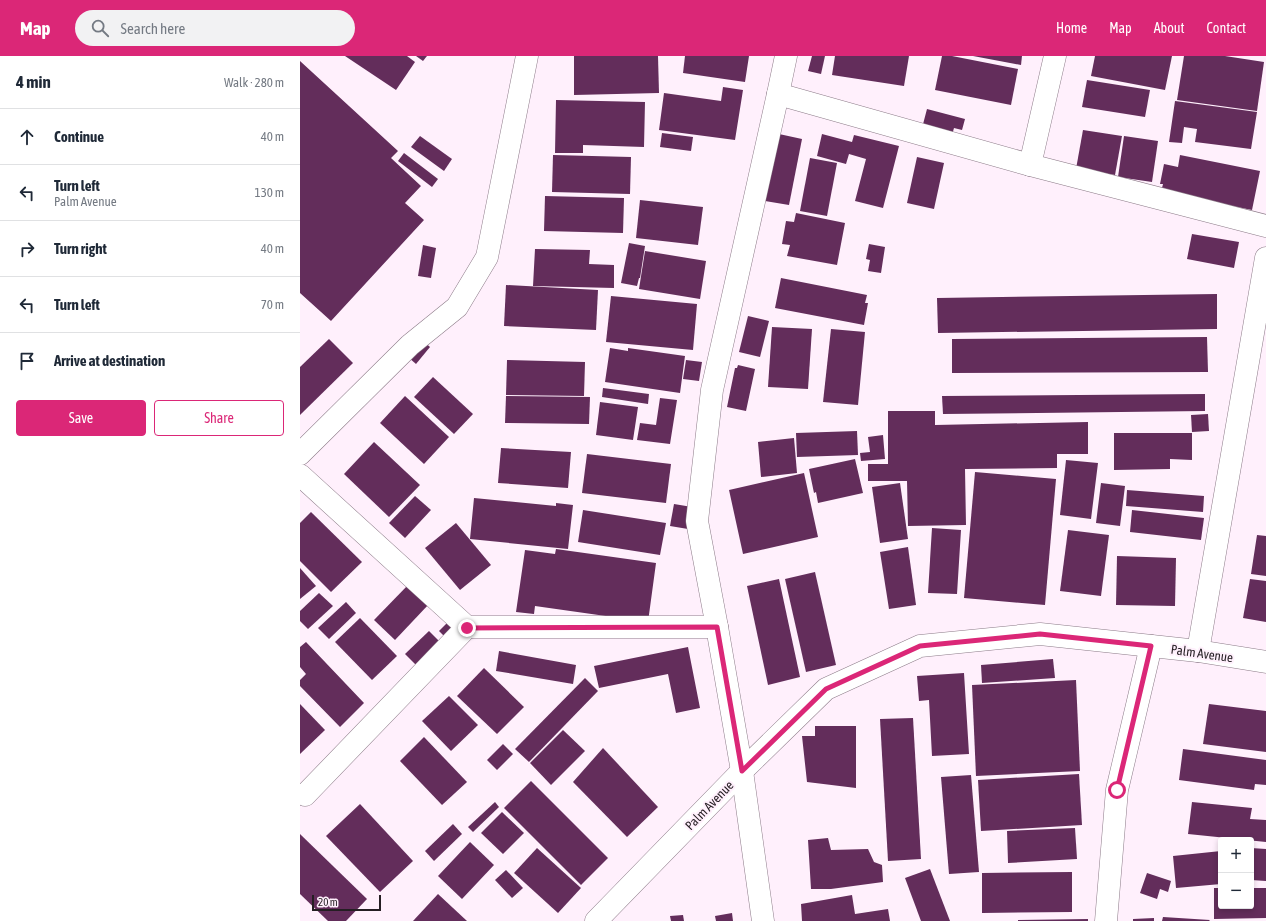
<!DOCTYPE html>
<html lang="en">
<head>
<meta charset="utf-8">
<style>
  body { margin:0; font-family:"Asap Condensed",sans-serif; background:#f2f2f3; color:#1f2937 }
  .controls { position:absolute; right:12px; bottom:12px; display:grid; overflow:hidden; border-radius:4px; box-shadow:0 2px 6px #0003 }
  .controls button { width:36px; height:36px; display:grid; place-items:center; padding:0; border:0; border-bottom:1px solid #e0e1e3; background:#fff; color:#1f2937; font:20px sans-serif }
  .scale { position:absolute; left:12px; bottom:10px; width:69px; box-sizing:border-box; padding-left:4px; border:2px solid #251e23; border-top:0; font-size:11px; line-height:14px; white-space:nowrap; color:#251e23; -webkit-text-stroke:3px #fff0fc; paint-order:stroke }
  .stop { position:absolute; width:12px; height:12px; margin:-9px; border:3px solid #db2777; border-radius:50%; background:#fff }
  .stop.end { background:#db2777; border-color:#fff; box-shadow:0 1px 4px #0008 }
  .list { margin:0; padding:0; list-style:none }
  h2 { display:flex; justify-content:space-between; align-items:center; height:52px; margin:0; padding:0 16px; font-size:17px }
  h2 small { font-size:13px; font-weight:400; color:#747a83 }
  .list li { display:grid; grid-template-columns:26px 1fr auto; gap:12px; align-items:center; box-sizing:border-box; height:56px; padding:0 16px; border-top:1px solid #e0e1e3 }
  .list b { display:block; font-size:15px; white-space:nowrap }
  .list p { margin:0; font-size:13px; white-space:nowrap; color:#747a83 }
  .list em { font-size:13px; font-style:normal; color:#747a83 }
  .actions { display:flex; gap:8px; padding:12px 16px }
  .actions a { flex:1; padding:9px 0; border:1px solid #db2777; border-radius:4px; text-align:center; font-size:14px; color:#db2777 }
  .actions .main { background:#db2777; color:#fff }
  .icon { flex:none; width:22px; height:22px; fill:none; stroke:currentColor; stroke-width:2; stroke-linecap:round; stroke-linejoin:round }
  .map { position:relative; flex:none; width:966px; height:865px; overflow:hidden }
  header { display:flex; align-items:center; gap:24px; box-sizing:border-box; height:56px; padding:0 20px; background:#db2777; color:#fff }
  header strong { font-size:19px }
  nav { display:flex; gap:22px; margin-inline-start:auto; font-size:14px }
  .search { width:280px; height:36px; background:#f2f2f3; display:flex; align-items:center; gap:10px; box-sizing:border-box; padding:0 14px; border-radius:22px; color:#747a83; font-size:15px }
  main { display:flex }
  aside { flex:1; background:#fff }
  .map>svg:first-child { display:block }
  .building { fill:#632d5b }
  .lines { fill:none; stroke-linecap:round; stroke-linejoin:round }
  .street-casing { stroke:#8c7b88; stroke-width:23 }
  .secondary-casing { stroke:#8c7b88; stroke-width:23 }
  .street { stroke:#fff; stroke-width:22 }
  .secondary { stroke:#fff; stroke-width:22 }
  .route { stroke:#db2777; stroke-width:5 }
  .labels { text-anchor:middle; stroke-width:4; stroke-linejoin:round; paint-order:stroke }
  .street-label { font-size:13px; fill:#251e23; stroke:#fff0fc }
</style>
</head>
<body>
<header>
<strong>Map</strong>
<div class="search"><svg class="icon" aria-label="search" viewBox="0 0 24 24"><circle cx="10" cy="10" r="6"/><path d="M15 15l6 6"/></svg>Search here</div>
<nav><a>Home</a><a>Map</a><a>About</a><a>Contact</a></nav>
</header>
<main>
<aside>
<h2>4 min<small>Walk · 280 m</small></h2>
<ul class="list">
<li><svg class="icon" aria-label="ahead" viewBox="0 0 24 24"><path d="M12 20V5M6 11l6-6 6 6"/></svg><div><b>Continue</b></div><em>40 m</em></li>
<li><svg class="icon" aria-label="left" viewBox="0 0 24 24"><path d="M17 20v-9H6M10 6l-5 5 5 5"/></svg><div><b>Turn left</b><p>Palm Avenue</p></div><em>130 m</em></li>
<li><svg class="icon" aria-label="right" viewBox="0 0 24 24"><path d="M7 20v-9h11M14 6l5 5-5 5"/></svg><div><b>Turn right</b></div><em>40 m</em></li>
<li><svg class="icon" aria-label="left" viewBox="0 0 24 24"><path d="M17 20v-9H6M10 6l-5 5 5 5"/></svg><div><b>Turn left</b></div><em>70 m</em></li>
<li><svg class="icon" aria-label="arrive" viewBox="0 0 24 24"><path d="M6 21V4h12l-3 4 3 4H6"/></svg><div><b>Arrive at destination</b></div></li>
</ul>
<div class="actions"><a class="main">Save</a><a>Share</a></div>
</aside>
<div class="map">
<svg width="966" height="865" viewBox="0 0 966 865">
  <rect width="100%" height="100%" fill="#fff0fc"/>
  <!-- building -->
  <g class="building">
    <path d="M45,0h62l8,6 -19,28z"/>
    <path d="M116,0h11l-4,5z"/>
    <path d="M274,0h84l1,37 -85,2z"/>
    <path d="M385,0h64l-4,26 -62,-9z"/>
    <path d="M512,0h13l-4,18 -13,-3z"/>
    <path d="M535,0h74l-5,30 -72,-11z"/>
    <path d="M642,0h10l66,13 -7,36 -76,-15z"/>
    <path d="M673,0h49l-1,9z"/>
    <path d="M795,0h77l-7,34 -74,-14z"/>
    <path d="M884,0h41l39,6 -7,49 -80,-11z"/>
    <path d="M0,5l98,90 -7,7 30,28 -16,17 19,17 -93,101 -31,-28z"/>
    <path d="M787,24l63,10 -5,27 -63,-10z"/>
    <path d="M423,31l20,3 -8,50 -76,-10 5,-37 57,8z"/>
    <path d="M256,44l89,2 -1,45 -61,-2v8h-28z"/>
    <path d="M875,45l82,11 -6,37 -56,-7 2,-13 -13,-2 -2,16 -13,-1z"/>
    <path d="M627,53l38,10 -3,11 -8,-2 -2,7 -30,-7z"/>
    <path d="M783,74l39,6 -7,39 -39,-6z"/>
    <path d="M362,77l31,4 -2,14 -31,-4z"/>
    <path d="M479,78l23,5 -13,66 -24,-4z"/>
    <path d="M522,78l30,8 2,-7 45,11 -16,62 -28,-7 11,-42 -17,-5 -3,10 -29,-8z"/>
    <path d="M120,80l32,23 -8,12 -33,-24z"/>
    <path d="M824,80l34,5 -6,41 -34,-5z"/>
    <path d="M104,97l34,26 -6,8 -34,-26z"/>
    <path d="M253,99l78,2 -1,37 -78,-2z"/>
    <path d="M880,99l80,16 -8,39 -91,-18 2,-8h-3l4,-20 14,3z"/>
    <path d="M617,101l27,6 -10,46 -27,-6z"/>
    <path d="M510,102l27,5 -10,53 -27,-5z"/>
    <path d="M245,140l79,2 -1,35 -79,-2z"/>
    <path d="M340,144l63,7 -5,38 -62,-7z"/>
    <path d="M496,157l49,10 -8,42 -50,-9 3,-11 -8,-1 4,-23 8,1z"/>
    <path d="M892,178l47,8 -5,26 -47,-9z"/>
    <path d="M329,187l16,3 -5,32h-1l-2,8 -16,-3z"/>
    <path d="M569,188l16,3 -4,26 -13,-2 2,-11 -4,-1z"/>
    <path d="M123,189l13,3 -5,30 -13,-2z"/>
    <path d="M235,193l55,1 -1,14 25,1v23l-81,-2z"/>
    <path d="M345,195l61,10 -6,38 -61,-10z"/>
    <path d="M481,222l86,17 -2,8h3l-4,22 -89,-17z"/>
    <path d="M206,229l92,5 -2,40 -92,-4z"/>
    <path d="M917,238v35l-279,4 -1,-35z"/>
    <path d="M311,240l86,8 -4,46 -87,-8z"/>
    <path d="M448,260l21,5 -9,36 -21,-5z"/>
    <path d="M472,271l40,2 -4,60 -40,-2z"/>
    <path d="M531,273l34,3 -7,73 -35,-3z"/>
    <path d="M907,281l1,35 -256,1v-34z"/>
    <path d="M29,283l24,24 -53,52v-48z"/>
    <path d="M122,284l8,7 -14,17 -8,-7z"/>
    <path d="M310,292l18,3v-3l57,8 -5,37 -75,-11z"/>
    <path d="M207,304l78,2 -1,34 -78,-1z"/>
    <path d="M386,304l16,2 -3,19 -16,-2z"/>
    <path d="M438,309l17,4 -9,42 -19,-4 8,-39h2z"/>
    <path d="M133,321l40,37 -19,20 -40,-37z"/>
    <path d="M303,332l46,6 -1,10 -46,-7z"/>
    <path d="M905,338v17l-262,3 -1,-18z"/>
    <path d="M105,340l44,41 -25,27 -44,-41z"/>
    <path d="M206,340l84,1 -1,27 -84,-1z"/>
    <path d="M360,342l17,2 -7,44 -33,-4 3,-17 16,2z"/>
    <path d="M300,346l38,5 -5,33 -37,-5z"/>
    <path d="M588,355h47v14l153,-3v32h-31v14l-92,1 1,56 -58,1 -1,-45h-39v-17h20z"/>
    <path d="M908,358l1,17 -17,1 -1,-17z"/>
    <path d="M557,375l1,24 -61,2 -1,-24z"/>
    <path d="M814,377h78v27l-22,-1v10l-56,1z"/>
    <path d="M583,379l2,24 -24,2 -1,-8 10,-1 -2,-15z"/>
    <path d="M494,382l3,35 -36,4 -3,-35z"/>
    <path d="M74,386l46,43 -31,32 -45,-43z"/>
    <path d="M201,392l70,4 -3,36 -70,-5z"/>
    <path d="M287,398l84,10 -5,39 -84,-10z"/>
    <path d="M555,403l8,34 -45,10 -2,-11 -2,1 -5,-24z"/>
    <path d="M766,404l32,3 -7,56 -31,-4z"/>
    <path d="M675,416l81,7 -11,126 -81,-7z"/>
    <path d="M504,417l14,64 -75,17 -14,-64z"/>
    <path d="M600,427l8,56 -28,4 -8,-56z"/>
    <path d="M801,427l24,3 -5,40 -24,-3z"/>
    <path d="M827,434l77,6 -1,16 -77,-6z"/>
    <path d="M115,440l16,14 -26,28 -16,-15z"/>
    <path d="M174,442l82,8v-3l17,2 -5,44 -98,-10z"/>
    <path d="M374,448l18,3 -4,22 -18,-3z"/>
    <path d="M283,454l83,13 -6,32 -82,-13z"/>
    <path d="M832,454l72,8 -3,22 -71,-8z"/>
    <path d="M11,456l51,50 -31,30 -31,-31v-38z"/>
    <path d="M156,467l35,42 -31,25 -35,-42z"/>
    <path d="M632,472l29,2 -4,64 -29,-1z"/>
    <path d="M768,474l41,5 -8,61 -41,-5z"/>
    <path d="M957,479l9,1v40l-15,-2z"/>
    <path d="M608,491l8,58 -27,4 -9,-57z"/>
    <path d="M256,493l100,14 -8,59 -113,-16 -1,8 -18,-2 9,-62 30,4z"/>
    <path d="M817,500l59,2 -1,48 -59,-1z"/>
    <path d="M0,512l16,18 -16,13z"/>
    <path d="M515,516l21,93 -30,7 -21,-93z"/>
    <path d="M479,523l21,98 -32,8 -21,-99z"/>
    <path d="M950,523l16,2v41l-23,-4z"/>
    <path d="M108,529l21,19 -34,36 -21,-20z"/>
    <path d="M19,537l14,13 -25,23 -8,-8v-10z"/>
    <path d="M46,546l10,11 -27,26 -11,-11z"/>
    <path d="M60,562l37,38 -25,24 -37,-38z"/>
    <path d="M150,564l9,9 -11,11 -9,-9z"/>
    <path d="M129,575l14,14 -24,23 -14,-14z"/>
    <path d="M6,586l58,61 -24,24 -40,-41v-6l6,-6 -6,-7v-20z"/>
    <path d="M388,591l12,61 -24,5 -8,-39 -69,14 -5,-22z"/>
    <path d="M199,595l77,14 -3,19 -77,-13z"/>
    <path d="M753,603l2,19 -73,5 -1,-18z"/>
    <path d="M184,612l40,39 -27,27 -40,-38z"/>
    <path d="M664,617l5,81 -37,2 -3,-56 -10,1 -2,-25z"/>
    <path d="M285,622l13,13 -69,71 -14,-13z"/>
    <path d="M776,624l4,91 -104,5 -4,-91z"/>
    <path d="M149,640l29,29 -27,26 -29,-30z"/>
    <path d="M0,648l25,26 -25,24z"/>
    <path d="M909,648l57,7v41l-63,-8z"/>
    <path d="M613,662l8,141 -33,2 -8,-142z"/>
    <path d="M515,670h41v62l-49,-6 -5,-46h13z"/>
    <path d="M263,674l22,21 -34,34 -21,-22z"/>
    <path d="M124,681l43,45 -25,23 -42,-44z"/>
    <path d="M203,688l10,10 -16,16 -10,-10z"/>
    <path d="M303,692l55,59 -31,30 -54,-55z"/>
    <path d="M883,693l83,11v25l-11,-1 -1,6 -75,-10z"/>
    <path d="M779,718l3,51 -101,6 -3,-51z"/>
    <path d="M671,719l8,97 -30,2 -8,-97z"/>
    <path d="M231,725l77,77 -27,27 -77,-77z"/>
    <path d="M195,746l4,5 -26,25 -5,-5z"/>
    <path d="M892,746l60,6 -2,11 16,1v22l-78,-8z"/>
    <path d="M60,748l53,57 -33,31 -54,-56z"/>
    <path d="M202,756l22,21 -21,21 -22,-21z"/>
    <path d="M153,768l9,10 -28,27 -9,-10z"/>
    <path d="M775,772l2,31 -69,4 -1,-32z"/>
    <path d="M0,778l67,65 -21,22h-18l-28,-27z"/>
    <path d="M528,782l3,12 37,-1 6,13 8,3 1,17 -52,7h-20l-3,-49z"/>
    <path d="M170,786l24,23 -32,34 -24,-23z"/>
    <path d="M237,792l44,40 -23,25 -44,-40z"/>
    <path d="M951,792l15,1v32l-15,-1z"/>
    <path d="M921,795v33l-45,4 -3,-32z"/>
    <path d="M630,813l20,52h-29l-16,-43z"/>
    <path d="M206,814l17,18 -11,10 -17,-18z"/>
    <path d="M772,816v40l-90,1v-40z"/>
    <path d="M847,817l24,8 -3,11 -8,-3 -3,10 -17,-6z"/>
    <path d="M914,832h7v18h30v-18h15v30l-52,1z"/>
    <path d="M138,838l29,27h-54z"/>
    <path d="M552,839l3,19 33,-5 2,12h-88l-1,-17z"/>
    <path d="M432,857l1,8h-17l-1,-5z"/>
    <path d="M383,859l1,6h-13l-1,-5z"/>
    <path d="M863,861l47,3 -1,1h-47z"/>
    <path d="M854,862v3h-21v-2z"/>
    <path d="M788,863v2h-70v-1z"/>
  </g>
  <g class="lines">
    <!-- street casing -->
    <g class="street-casing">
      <g id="street">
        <path d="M478,38l252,71 236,61"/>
        <path d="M730,109l25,-109"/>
        <path d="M0,398l110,-109 47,-38 30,-50 40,-201"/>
        <path d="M0,419l167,152h250"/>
        <path d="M898,595l68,-393"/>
        <path d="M5,739l162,-168"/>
        <path d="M463,865l-21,-150 -25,-144 -20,-106 15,-131 66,-296 8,-38"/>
        <path d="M806,865l11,-131 34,-144"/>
      </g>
    </g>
    <!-- secondary casing -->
    <g class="secondary-casing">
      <path id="secondary" d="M296,865l146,-150 84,-82 94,-43 120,-12 158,17 68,11"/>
    </g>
    <!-- street -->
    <use href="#street" class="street"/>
    <!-- secondary -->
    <use href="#secondary" class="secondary"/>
  </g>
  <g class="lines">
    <!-- route -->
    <path class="route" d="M167,572l250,-1 25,144 84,-82 94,-43 120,-12 111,12 -34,144"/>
  </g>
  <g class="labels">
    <!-- street labels -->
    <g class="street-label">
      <text transform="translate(902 597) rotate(8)" y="5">Palm Avenue</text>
      <text transform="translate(409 749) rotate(-46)" y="5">Palm Avenue</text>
    </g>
  </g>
</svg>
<div class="controls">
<button>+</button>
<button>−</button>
</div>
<div class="scale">20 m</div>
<div class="stop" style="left:817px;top:734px"></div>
<div class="stop end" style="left:167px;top:572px"></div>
</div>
</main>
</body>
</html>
